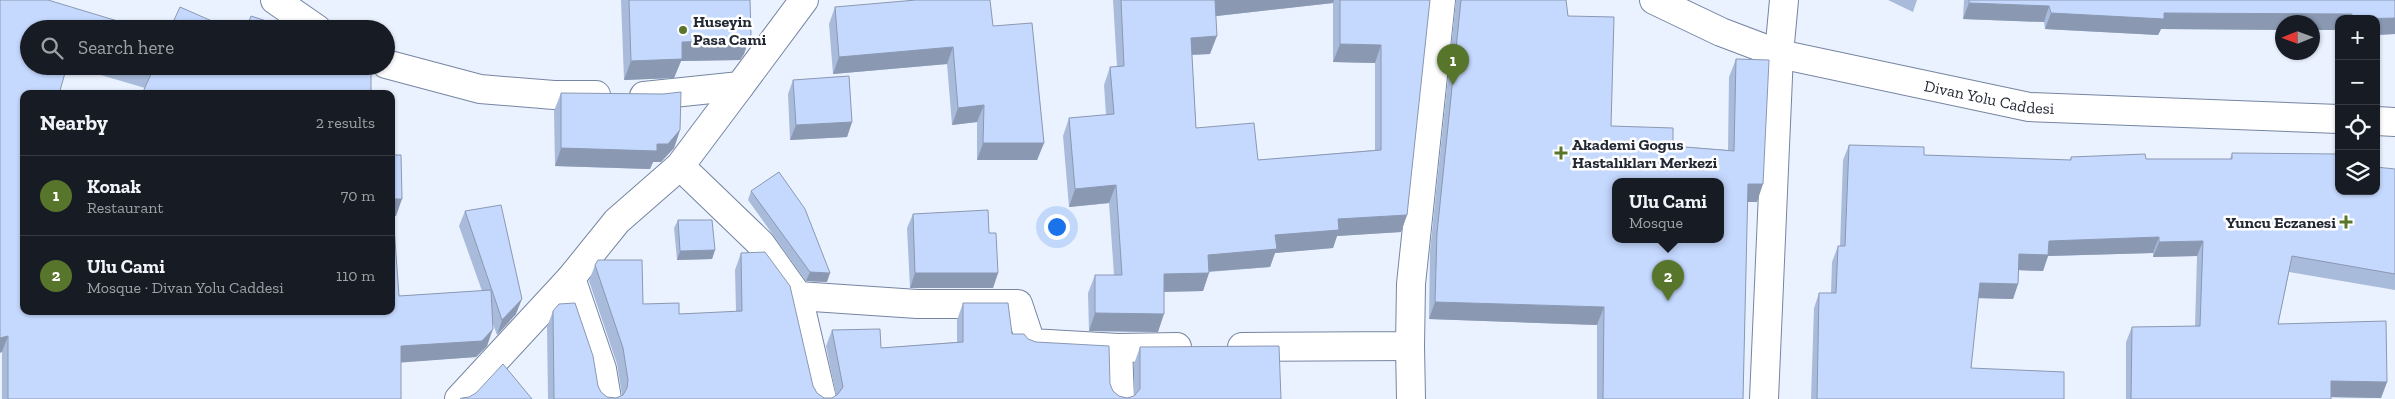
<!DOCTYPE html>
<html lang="en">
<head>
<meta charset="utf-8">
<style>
  body { margin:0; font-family:"Zilla Slab",serif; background:#242831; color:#f1f3f6 }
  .controls { position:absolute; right:15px; top:15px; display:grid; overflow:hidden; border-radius:10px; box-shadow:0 1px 4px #0004 }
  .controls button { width:45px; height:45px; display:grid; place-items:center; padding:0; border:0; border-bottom:1px solid #363941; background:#171b24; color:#f1f3f6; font:25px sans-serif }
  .compass { position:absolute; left:2275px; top:15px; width:45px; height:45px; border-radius:50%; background:#171b24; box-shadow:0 1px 4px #0004; rotate:269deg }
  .you { position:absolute; left:1056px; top:226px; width:18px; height:18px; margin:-12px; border:4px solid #fff; border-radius:50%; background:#1a73e8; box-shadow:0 0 0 8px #1a73e833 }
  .badge { display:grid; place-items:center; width:32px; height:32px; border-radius:50%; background:#57752b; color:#fff; font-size:16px; font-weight:700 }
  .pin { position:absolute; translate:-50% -41px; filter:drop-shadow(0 1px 2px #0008) }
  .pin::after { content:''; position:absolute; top:26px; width:18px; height:15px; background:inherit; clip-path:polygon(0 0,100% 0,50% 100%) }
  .popup { position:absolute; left:1612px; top:178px; width:112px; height:65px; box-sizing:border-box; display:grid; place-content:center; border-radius:10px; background:#171b24; filter:drop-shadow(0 1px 4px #0005); font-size:16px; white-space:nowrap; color:#9ea1a6 }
  .popup b { font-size:19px; color:#f1f3f6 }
  .popup::after { content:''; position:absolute; left:50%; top:100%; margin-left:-10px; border:10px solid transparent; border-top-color:#171b24 }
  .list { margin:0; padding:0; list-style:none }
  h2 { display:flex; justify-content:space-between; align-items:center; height:65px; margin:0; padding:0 20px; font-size:21px }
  h2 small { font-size:16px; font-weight:400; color:#9ea1a6 }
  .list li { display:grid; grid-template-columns:32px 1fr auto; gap:15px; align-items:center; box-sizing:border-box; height:80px; padding:0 20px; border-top:1px solid #363941 }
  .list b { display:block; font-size:19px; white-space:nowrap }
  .list p { margin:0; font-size:16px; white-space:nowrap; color:#9ea1a6 }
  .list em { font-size:16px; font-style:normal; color:#9ea1a6 }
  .icon { flex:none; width:28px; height:28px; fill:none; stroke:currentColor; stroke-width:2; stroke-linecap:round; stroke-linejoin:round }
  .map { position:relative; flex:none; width:2395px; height:399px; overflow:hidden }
  .search { position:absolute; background:#171b24; box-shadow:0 1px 4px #0004; left:20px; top:20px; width:375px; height:55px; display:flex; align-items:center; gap:12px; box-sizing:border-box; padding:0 18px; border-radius:28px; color:#9ea1a6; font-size:19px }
  .panel { position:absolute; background:#171b24; box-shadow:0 1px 4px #0004; left:20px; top:90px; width:375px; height:225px; border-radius:10px }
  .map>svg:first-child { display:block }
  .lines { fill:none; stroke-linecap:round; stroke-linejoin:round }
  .minor-casing { stroke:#7585a2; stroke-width:30 }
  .major-casing { stroke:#7585a2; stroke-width:30 }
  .minor { stroke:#fff; stroke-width:28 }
  .major { stroke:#fff; stroke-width:28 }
  .wall { fill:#a9bbdb; fill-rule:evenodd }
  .shaded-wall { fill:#8a98b2 }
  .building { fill:#c5d9ff; stroke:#8a98b2; fill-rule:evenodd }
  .poi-dot { fill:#57752b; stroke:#fff; stroke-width:2 }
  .labels { text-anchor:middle; stroke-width:5; stroke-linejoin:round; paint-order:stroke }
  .poi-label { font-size:16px; font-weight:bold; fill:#222834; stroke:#fff; text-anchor:start }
  .street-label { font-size:16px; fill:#222834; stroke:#fff }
</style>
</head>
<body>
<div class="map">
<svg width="2395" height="399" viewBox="0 0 2395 399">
  <rect width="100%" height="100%" fill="#ebf2ff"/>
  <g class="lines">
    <!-- minor casing -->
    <g class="minor-casing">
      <g id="minor">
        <path d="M275,0l42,29"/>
        <path d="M386,64l94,25 74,6h42"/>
        <path d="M644,96l96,-10 64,-86"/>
        <path d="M680,166l81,78 37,52 119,8h101l13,39 87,5 59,-1"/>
        <path d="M571,278l31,91 5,30"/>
        <path d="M798,296l24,103"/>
        <path d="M1410,346l1,53"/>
        <path d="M1242,347l168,-1 1,-62 30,-284"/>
        <path d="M1118,348l2,51"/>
        <path d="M459,399l112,-121 46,-57 63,-55 60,-80"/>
        <path d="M1764,399l15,-345 5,-54"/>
      </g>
    </g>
    <!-- major casing -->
    <g class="major-casing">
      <g id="major">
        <path id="s1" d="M1654,0l67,32 58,22 250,53 310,12"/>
        <path d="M2376,121l19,1"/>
      </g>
    </g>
    <!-- minor -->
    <use href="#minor" class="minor"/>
    <!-- major -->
    <use href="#major" class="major"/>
  </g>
  <!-- wall -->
  <g class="wall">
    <path d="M621,0h129l-6,54 -4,6 -59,1 -7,17 -50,2z"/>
    <path d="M1113,0h317l-23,215 -6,17 -64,4 -4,12 -58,5 -5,14 -61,5 -6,19 -39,1 -6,40 -69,-1 -1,-38 7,-18h19l-5,-72 -40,4 -6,-71 6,-18 37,-3 -2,-30 6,-18h7zM1333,3v59l42,1v87l-117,10 -62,-32 -4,-73 18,-1 6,-38z"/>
    <path d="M1456,0h110l2,16 43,110 62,20 55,4 1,-73 7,-18 21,143h-10l-4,197h-146v-74l-168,-6 1,-68z"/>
    <path d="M1888,0h29l-4,12z"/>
    <path d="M1964,0h431v34l-19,1v-16h-37v11l-178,-1 -3,6 -113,-6 -1,-7 -81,-3z"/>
    <path d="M835,7l158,19 51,117 -7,17h-60v-38l-25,3 -5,-61 -114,10 -4,-50z"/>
    <path d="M29,29l-5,65v217h367v-156l5,61h-3l6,80 83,-5 -23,-65 6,-15 51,103 -19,21 -4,-11 -6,22 -11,11 -75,5v37h-399v-47z"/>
    <path d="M70,66h301l-226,22z"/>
    <path d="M793,80l59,42 -5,15 -57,3 -2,-46z"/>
    <path d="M561,93l119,37 -6,18 -13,14h-8l-3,7 -95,-3 -1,-55z"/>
    <path d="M1849,145l75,10 146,5 1,-3 75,2h84l2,-6 107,38 56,-22v121l-106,-18 -11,52 109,58 -6,16 -50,-1v2h-205v-57l6,-15h63l2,-71 -44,1v-4l-105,3 -5,15 -24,-1 -1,14 -5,15 -35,-1 -7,70 93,31h-253l3,-91 5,-15h12l1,-31 6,-16h2l3,-86z"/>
    <path d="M751,191l76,91 -21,-1 -58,-81z"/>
    <path d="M913,214l76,19 9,40 -5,15h-83l-3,-60z"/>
    <path d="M678,220l37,30 -3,9 -35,1 -3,-32z"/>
    <path d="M741,253l76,140 7,5h8l4,-2 -10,-50 6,-16 49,18 76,-6v-22l6,-17 49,31 16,5 82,45 3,7 6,5 8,2 7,-2v-32l6,-17 141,52h-733l-1,-72 6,-16 45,75 3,6 6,5 9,1 6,-3 -5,-31 -28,-83 6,-16 48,39 36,10 57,-2 -1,-42z"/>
  </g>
  <!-- shaded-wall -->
  <g class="shaded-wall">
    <path d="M1214,0h120l-1,3 -125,14z"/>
    <path d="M1969,3l80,3 -5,16 -81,-3z"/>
    <path d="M2051,13h113l188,1 -2,5h-11v11h-27v-8h-30v8l-121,-1 -3,6 -113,-6z"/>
    <path d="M2395,18v16l-19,1v-16z"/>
    <path d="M751,35l-7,19 -4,6 -59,1 -7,17 -50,2 7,-19 51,-19z"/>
    <path d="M1217,36l-7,18 -25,1 6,-17z"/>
    <path d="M1340,44l41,1 -6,18 -42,-1z"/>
    <path d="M953,47l-6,17 -114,10 6,-17z"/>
    <path d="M984,105l-7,17 -25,3 6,-17z"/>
    <path d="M852,122l-5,15 -57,3 6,-15z"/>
    <path d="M680,130l-6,18 -13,14h-8l-3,7 -95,-3 6,-18 96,-4z"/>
    <path d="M983,143h61l-7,17h-60z"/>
    <path d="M1748,184h15l-6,18h-16z"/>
    <path d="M1116,185l-7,18 -40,4 6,-18z"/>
    <path d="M392,199h10l-6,17h-5z"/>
    <path d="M1407,215l-6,17 -64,4 -4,12 -58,5 -5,14 -69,5 7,-17 67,-20 63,-16z"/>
    <path d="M2159,237l-6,16 -105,3 -5,15 -29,-1 5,-16 30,-13z"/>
    <path d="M2203,241l-6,15 -44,1 6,-15z"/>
    <path d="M715,250l-3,9 -35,1 3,-9z"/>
    <path d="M810,272l20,1 -3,9 -21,-1z"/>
    <path d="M915,273h83l-5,15h-83z"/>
    <path d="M1209,273l-6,18 -46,1 7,-18z"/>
    <path d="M1980,283l38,1 -5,15 -39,-1z"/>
    <path d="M522,299l-6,15 -19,21 5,-15z"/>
    <path d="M1435,302l169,5 -7,18 -168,-6z"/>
    <path d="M1095,313l69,1 -6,18 -69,-1z"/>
    <path d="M493,329l-6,17 -11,11 -81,6 6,-17z"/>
    <path d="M8,336l-6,16 -2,1v-15z"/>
    <path d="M2331,381l56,1 -6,16 -56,-1z"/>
  </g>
  <!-- building -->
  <g class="building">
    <path d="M0,0h48l96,29h-115v37h38l-8,28h-35v217h367v-156h10l1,44h-10l7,97 92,-6 2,39 -11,12 -81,5v53h-393v-63l-8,2z"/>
    <path d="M629,0h121l1,35 -4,5 -65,2v17l-51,2z"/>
    <path d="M916,0h74l3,26 39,-3 12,120h-61l1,-38 -26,3 -5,-61 -114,10 -4,-50z"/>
    <path d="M1121,0h94l2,36 -26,2 5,90 58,-5 4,37 123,-10v-105l-41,-1v-44h90l-23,215 -69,4 1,11 -64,5 2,14 -69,6 1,18 -45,1v40l-69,-1v-38h27l-6,-90 -41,4 -6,-71 45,-4 -4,-47 14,-1z"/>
    <path d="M1461,0h105l2,16 46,1 -3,109 62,2v18l61,5 2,-92 33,1 -6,124h-15l-5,215h-140l1,-92 -169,-5 2,-69zM1616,182h104v58h-104z"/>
    <path d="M1969,0h426v18l-43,1v-5l-188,-1v6l-113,-6 -2,-7 -80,-3z"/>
    <path d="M180,7l50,22h-60z"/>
    <path d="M251,16l40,13h-45z"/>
    <path d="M133,66h238v28h-229l10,-22z"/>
    <path d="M849,76l3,46 -56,3 -3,-45z"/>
    <path d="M681,92l-1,38 -12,14h-11v7l-96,-3v-55l102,1z"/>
    <path d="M1849,145l75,2v8l147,5v-3l74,-3 1,5h86v-6l107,1v37h37v-24l19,2v105l-103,-18 -14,68 108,-3 1,61 -56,-1v18h-200l1,-72 68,-1 3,-85 -44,1v-5l-110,4 -1,14 -29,-1 -1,30 -38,-1 -9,85 93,4v27h-247l2,-106h17l2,-47h7z"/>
    <path d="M779,172l26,37 25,64 -20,-1 -59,-81z"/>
    <path d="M501,205l21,94 -20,21 -37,-109z"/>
    <path d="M988,210l1,23h7l2,40h-83l-2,-59z"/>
    <path d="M678,220h34l3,30 -35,1z"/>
    <path d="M765,252l25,34 23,100 4,7 7,5h8l6,-4 5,-7 -11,-57 48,-1 1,19 82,-6v-39h45l4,31h12l4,5 8,3 73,4 1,38 3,7 6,5 8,2 7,-2 6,-7v-42l139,-1 2,53h-727l-1,-88 6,-7 16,-1 18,53 5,30 3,6 6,5 9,1 7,-3 4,-7 1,-8 -5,-32 -28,-83 3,-5h44l1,44 36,-1v11l63,-3 -1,-58z"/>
    <path d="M503,364l29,35h-72l2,-1 7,-1 7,-4z"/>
  </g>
  <!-- markers -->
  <g class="poi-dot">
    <circle cx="683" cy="30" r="5"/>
    <path d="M1558.5 145.5h5v5h5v5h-5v5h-5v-5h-5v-5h5z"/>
    <path d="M2343.5 214.5h5v5h5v5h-5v5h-5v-5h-5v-5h5z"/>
  </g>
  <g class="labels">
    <!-- poi labels -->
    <g class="poi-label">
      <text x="693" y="27">Huseyin<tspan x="693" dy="18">Pasa Cami</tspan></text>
      <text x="1572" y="150">Akademi Gogus<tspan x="1572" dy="18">Hastalıkları Merkezi</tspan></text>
      <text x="2336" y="228" text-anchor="end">Yuncu Eczanesi</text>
    </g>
    <!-- street labels -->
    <g class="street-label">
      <text dy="6" stroke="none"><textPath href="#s1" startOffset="351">Divan Yolu Caddesi</textPath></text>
    </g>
  </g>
</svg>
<div class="controls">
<button>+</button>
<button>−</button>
<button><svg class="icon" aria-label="locate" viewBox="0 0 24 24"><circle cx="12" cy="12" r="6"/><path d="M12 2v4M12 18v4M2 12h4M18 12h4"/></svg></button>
<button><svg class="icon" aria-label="layers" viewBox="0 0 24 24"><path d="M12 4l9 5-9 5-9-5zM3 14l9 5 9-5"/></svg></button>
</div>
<svg class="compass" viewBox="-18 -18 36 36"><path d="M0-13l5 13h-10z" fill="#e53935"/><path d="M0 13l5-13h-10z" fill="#9ea1a6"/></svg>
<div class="you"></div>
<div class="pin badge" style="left:1453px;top:85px">1</div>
<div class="pin badge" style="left:1668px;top:301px">2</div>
<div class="popup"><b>Ulu Cami</b>Mosque</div>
<div class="search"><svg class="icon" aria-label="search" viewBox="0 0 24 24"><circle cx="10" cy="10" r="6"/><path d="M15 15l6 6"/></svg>Search here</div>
<section class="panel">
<h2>Nearby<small>2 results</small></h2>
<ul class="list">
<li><span class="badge">1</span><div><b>Konak</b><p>Restaurant</p></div><em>70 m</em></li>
<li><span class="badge">2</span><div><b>Ulu Cami</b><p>Mosque · Divan Yolu Caddesi</p></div><em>110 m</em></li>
</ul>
</section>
</div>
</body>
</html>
